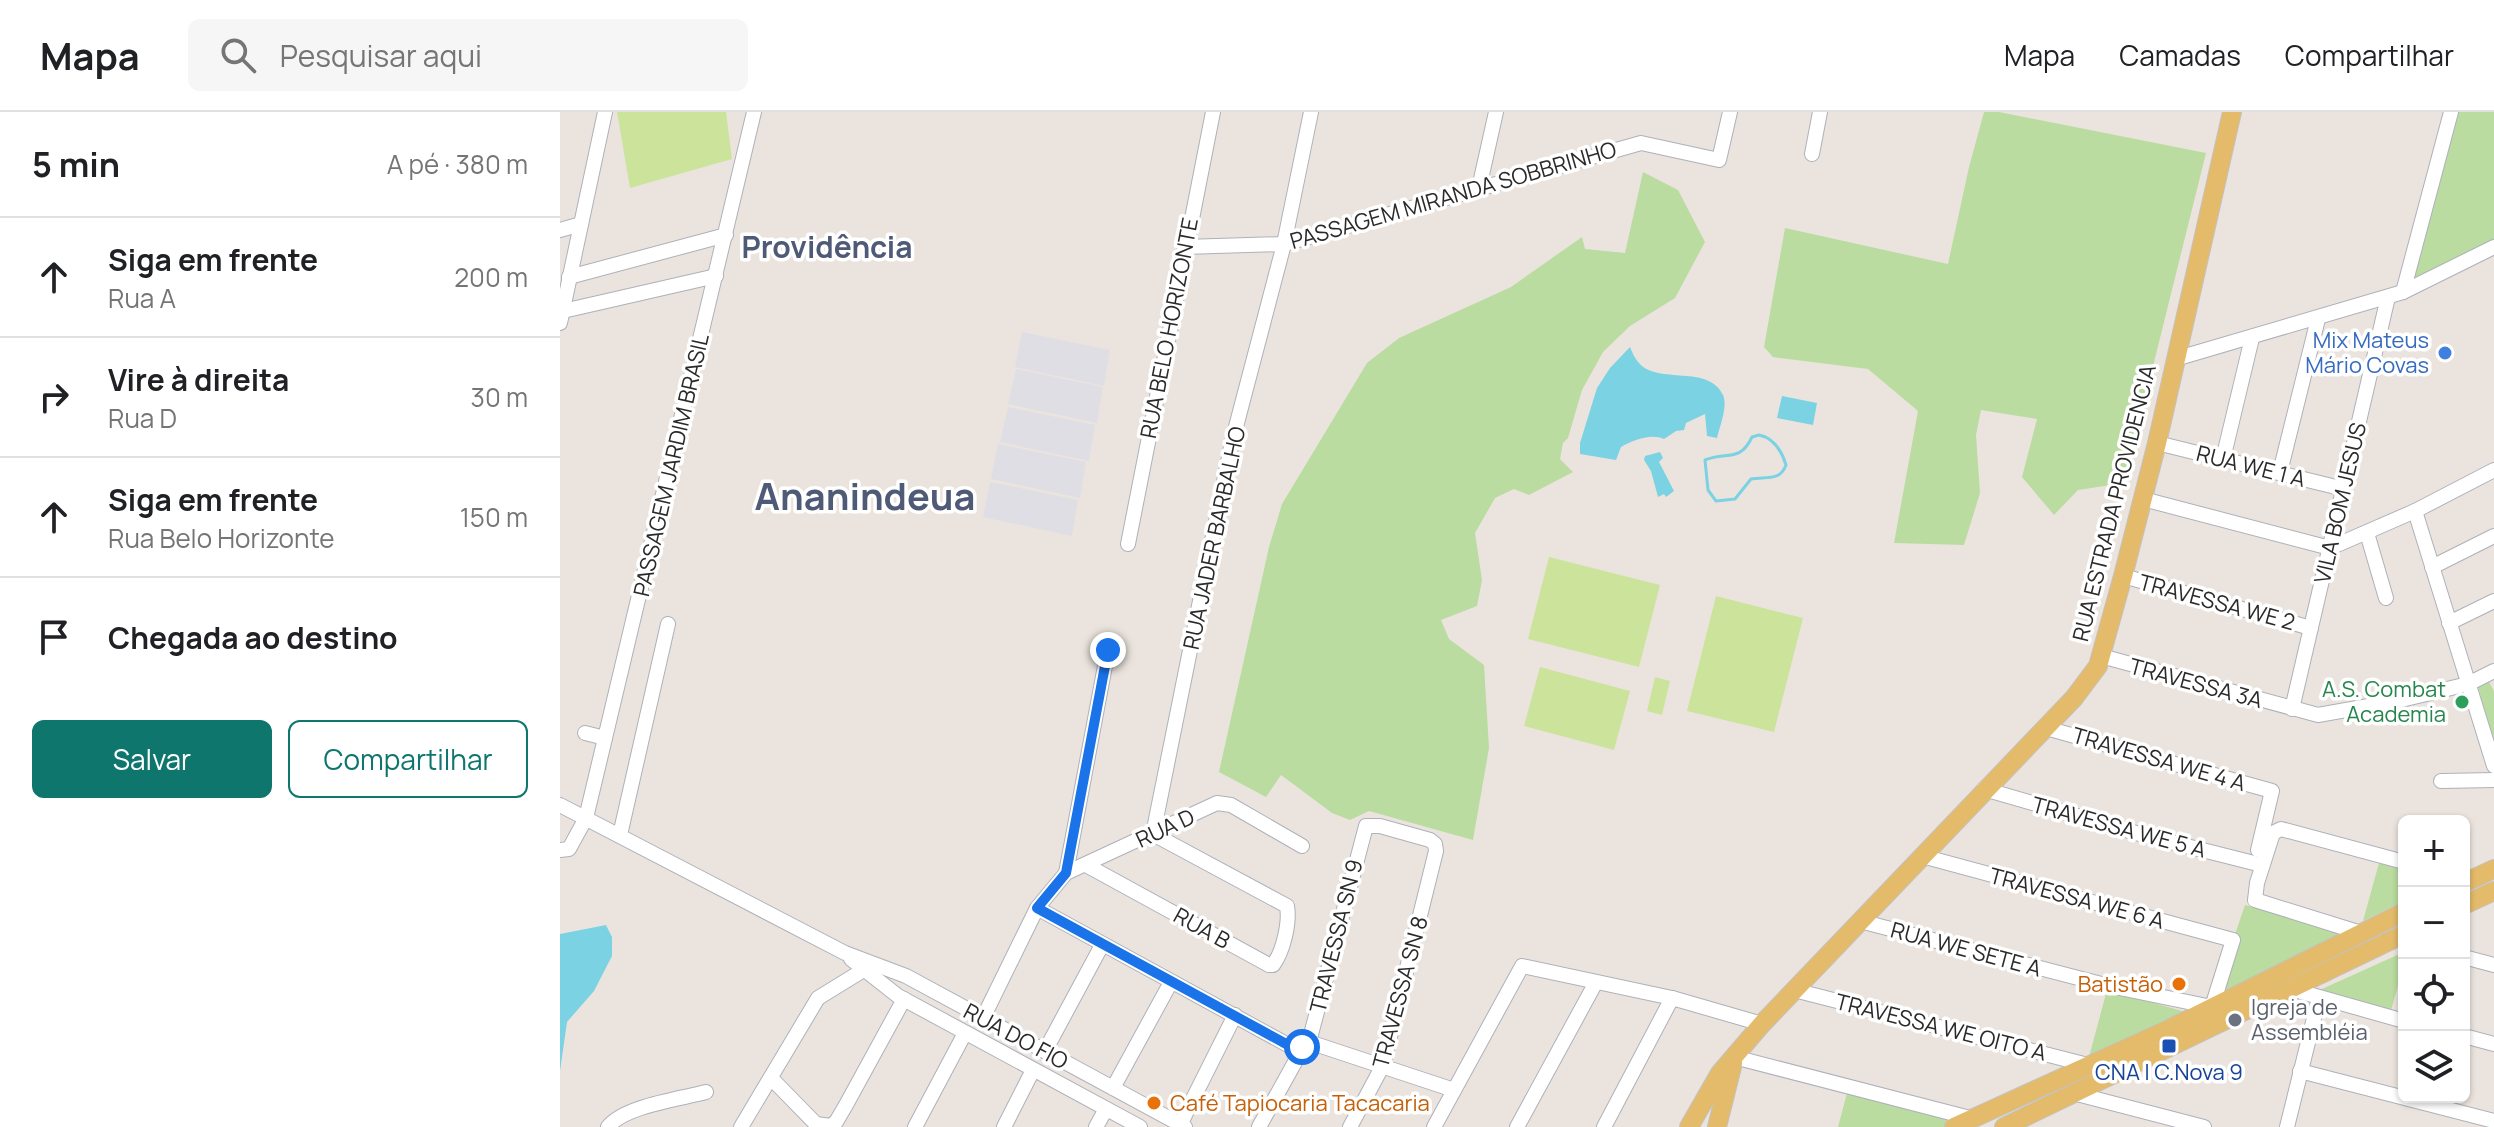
<!DOCTYPE html>
<html lang="pt">
<head>
<meta charset="utf-8">
<style>
  body { margin:0; font-family:Manrope,sans-serif; background:#f6f6f6; color:#202124 }
  .controls { position:absolute; right:24px; bottom:24px; display:grid; overflow:hidden; border-radius:12px; box-shadow:0 2px 6px #0004 }
  .controls button { width:72px; height:72px; display:grid; place-items:center; padding:0; border:0; border-bottom:2px solid #e0e0e0; background:#fff; color:#202124; font:40px sans-serif }
  .stop { position:absolute; width:24px; height:24px; margin:-18px; border:6px solid #1a73e8; border-radius:50%; background:#fff }
  .stop.end { background:#1a73e8; border-color:#fff; box-shadow:0 2px 8px #0008 }
  .list { margin:0; padding:0; list-style:none }
  h2 { display:flex; justify-content:space-between; align-items:center; height:104px; margin:0; padding:0 32px; font-size:34px }
  h2 small { font-size:26px; font-weight:400; color:#757577 }
  .list li { display:grid; grid-template-columns:52px 1fr auto; gap:24px; align-items:center; box-sizing:border-box; height:120px; padding:0 32px; border-top:2px solid #e0e0e0 }
  .list b { display:block; font-size:30px; white-space:nowrap }
  .list p { margin:0; font-size:26px; white-space:nowrap; color:#757577 }
  .list em { font-size:26px; font-style:normal; color:#757577 }
  .actions { display:flex; gap:16px; padding:24px 32px }
  .actions a { flex:1; padding:18px 0; border:2px solid #0f766e; border-radius:12px; text-align:center; font-size:28px; color:#0f766e }
  .actions .main { background:#0f766e; color:#fff }
  .icon { flex:none; width:44px; height:44px; fill:none; stroke:currentColor; stroke-width:2; stroke-linecap:round; stroke-linejoin:round }
  .map { position:relative; flex:none; width:1934px; height:1015px; overflow:hidden }
  header { display:flex; align-items:center; gap:48px; box-sizing:border-box; height:112px; padding:0 40px; background:#fff; border-bottom:2px solid #e0e0e0 }
  header strong { font-size:38px }
  nav { display:flex; gap:44px; margin-inline-start:auto; font-size:28px }
  .search { width:560px; height:72px; background:#f6f6f6; display:flex; align-items:center; gap:20px; box-sizing:border-box; padding:0 28px; border-radius:12px; color:#757577; font-size:30px }
  main { display:flex }
  aside { flex:1; background:#fff }
  .map>svg:first-child { display:block }
  .industrial { fill:#dfdee4 }
  .green { fill:#badca0 }
  .pitch { fill:#cce39c }
  .water { fill:#7bd2e3 }
  .lines { fill:none; stroke-linecap:round; stroke-linejoin:round }
  .stream { stroke:#7bd2e3; stroke-width:3 }
  .minor-casing { stroke:#aeb1ba; stroke-width:16 }
  .major-casing { stroke:#c3c3c3; stroke-width:20 }
  .minor { stroke:#fff; stroke-width:14 }
  .major { stroke:#e3bb6b; stroke-width:18 }
  .route { stroke:#1a73e8; stroke-width:10 }
  .shop-dot { fill:#3f7fe0; stroke:#fff; stroke-width:3 }
  .leisure-dot { fill:#2e9e5b; stroke:#fff; stroke-width:3 }
  .food-dot { fill:#e8710a; stroke:#fff; stroke-width:3 }
  .worship-dot { fill:#6b7280; stroke:#fff; stroke-width:3 }
  .transit-dot { fill:#1a4fb4; stroke:#fff; stroke-width:3 }
  .labels { text-anchor:middle; stroke-width:7; stroke-linejoin:round; paint-order:stroke }
  .street-label { font-size:22px; fill:#2a2a2a; stroke:#fff }
  .shop-label { font-size:22px; fill:#366cbe; stroke:#fff; text-anchor:end }
  .leisure-label { font-size:22px; fill:#27864d; stroke:#fff; text-anchor:end }
  .food-label { font-size:22px; fill:#c56008; stroke:#fff; text-anchor:end }
  .worship-label { font-size:22px; fill:#5b616d; stroke:#fff; text-anchor:start }
  .transit-label { font-size:22px; fill:#164399; stroke:#fff }
  .district-label { font-size:30px; font-weight:bold; fill:#4f5a77; stroke:#fff }
  .town-label { font-size:38px; font-weight:bold; fill:#4f5a77; stroke:#fff }
</style>
</head>
<body>
<header>
<strong>Mapa</strong>
<div class="search"><svg class="icon" aria-label="search" viewBox="0 0 24 24"><circle cx="10" cy="10" r="6"/><path d="M15 15l6 6"/></svg>Pesquisar aqui</div>
<nav><a>Mapa</a><a>Camadas</a><a>Compartilhar</a></nav>
</header>
<main>
<aside>
<h2>5 min<small>A pé · 380 m</small></h2>
<ul class="list">
<li><svg class="icon" aria-label="ahead" viewBox="0 0 24 24"><path d="M12 20V5M6 11l6-6 6 6"/></svg><div><b>Siga em frente</b><p>Rua A</p></div><em>200 m</em></li>
<li><svg class="icon" aria-label="right" viewBox="0 0 24 24"><path d="M7 20v-9h11M14 6l5 5-5 5"/></svg><div><b>Vire à direita</b><p>Rua D</p></div><em>30 m</em></li>
<li><svg class="icon" aria-label="ahead" viewBox="0 0 24 24"><path d="M12 20V5M6 11l6-6 6 6"/></svg><div><b>Siga em frente</b><p>Rua Belo Horizonte</p></div><em>150 m</em></li>
<li><svg class="icon" aria-label="arrive" viewBox="0 0 24 24"><path d="M6 21V4h12l-3 4 3 4H6"/></svg><div><b>Chegada ao destino</b></div></li>
</ul>
<div class="actions"><a class="main">Salvar</a><a>Compartilhar</a></div>
</aside>
<div class="map">
<svg width="1934" height="1015" viewBox="0 0 1934 1015">
  <rect width="100%" height="100%" fill="#ebe4de"/>
  <!-- industrial -->
  <g class="industrial">
    <path d="M462,220l88,18 -6,36 -89,-19z"/>
    <path d="M456,257l87,18 -6,36 -89,-19z"/>
    <path d="M448,295l87,18 -6,36 -89,-19z"/>
    <path d="M438,332l88,18 -6,36 -89,-19z"/>
    <path d="M430,370l88,18 -6,36 -89,-19z"/>
  </g>
  <!-- green -->
  <g class="green">
    <path d="M1424,0h15l207,41 -82,330 -46,7 -24,25 -32,-38 15,-58 -56,-9 -5,25 4,58 -16,52 -70,-2 24,-132 -50,-42 -95,-12 -9,-10 21,-119 163,36 21,-97z"/>
    <path d="M1893,0h41v128l-83,41z"/>
    <path d="M1083,60l35,18 27,52 -30,56 -45,28 -27,26 -21,38 -14,48 -5,5 -3,16 13,13 -44,23 -15,-6 -19,9 -20,35 7,47 -5,26 -36,14 8,19 35,26 5,83 -16,92 -104,-29 -19,9 -18,-7 -51,-38 -15,22 -47,-25 50,-225 13,-43 85,-141 32,-25 112,-51 71,-50 3,12 40,4z"/>
    <path d="M1928,568l6,11v52l-16,-56z"/>
    <path d="M1819,751l25,7v31l-41,20z"/>
    <path d="M1685,793l101,27 -123,60 10,-52z"/>
    <path d="M1844,840v12l-14,50 -77,-21z"/>
    <path d="M1547,878l79,22 -97,45z"/>
    <path d="M1287,981l108,27 -11,7h-106z"/>
  </g>
  <!-- pitch -->
  <g class="pitch">
    <path d="M57,0h109l6,47 -102,29z"/>
    <path d="M989,445l111,28 -21,82 -111,-28z"/>
    <path d="M1156,484l87,22 -29,114 -87,-21z"/>
    <path d="M980,555l90,24 -16,59 -90,-24z"/>
    <path d="M1095,565l15,4 -8,34 -15,-4z"/>
  </g>
  <!-- water -->
  <g class="water">
    <path d="M1070,235c2,5 5,12 9,16 19,22 70,1 84,32 5,11 -3,31 -6,43l-10,-2 -2,-22 -19,9 -2,7 -8,1 -12,8c-13,-6 -31,1 -43,8l-5,13 -36,-6v-11l17,-55 13,-20z"/>
    <path d="M1222,284l35,7 -4,22 -36,-7z"/>
    <path d="M1100,340l3,6 -4,4 15,29 -8,6 -2,-3 -6,3 -7,-26 -7,-11 1,-4z"/>
    <path d="M46,813l6,12v19l-18,35 -27,31 -7,49v-137z"/>
  </g>
  <g class="lines">
    <!-- stream -->
    <path class="stream" d="M1199,323c15,3 23,17 27,30 -6,17 -21,11 -35,14l-16,20 -19,2 -8,-11 -3,-30c21,-9 35,3 47,-23z"/>
    <!-- minor casing -->
    <g class="minor-casing">
      <g id="minor">
        <path d="M1252,42l8,-42"/>
        <path d="M919,76l17,-76"/>
        <path d="M0,118l21,-6"/>
        <path d="M624,135l100,-3 357,-101 78,17 11,-48"/>
        <path d="M9,165l157,-42"/>
        <path d="M1843,180l48,-180"/>
        <path d="M3,199l153,-35"/>
        <path d="M0,211l45,-211"/>
        <path d="M1615,247l228,-67 91,-45"/>
        <path d="M1597,331l187,46"/>
        <path d="M1663,347l29,-121"/>
        <path d="M1720,360l38,-153"/>
        <path d="M1583,387l187,49"/>
        <path d="M1855,399l79,255"/>
        <path d="M1807,421l19,65"/>
        <path d="M568,432l85,-432"/>
        <path d="M1770,436l85,-37 79,-41"/>
        <path d="M1872,455l62,-31"/>
        <path d="M1563,464l188,52"/>
        <path d="M1889,511l45,-22"/>
        <path d="M1541,544l217,59 79,-14 71,-17 26,-13"/>
        <path d="M1732,597l96,-412"/>
        <path d="M1486,616l226,63 -14,59"/>
        <path d="M25,621l20,5"/>
        <path d="M1881,669l53,-1"/>
        <path d="M1424,677l159,46 111,28"/>
        <path d="M0,693l285,148 61,23 279,151"/>
        <path d="M60,723l48,-211"/>
        <path d="M0,738l9,-1 17,-31 168,-706"/>
        <path d="M526,753l183,100h4c10,-13 17,-42 14,-59l-134,-72 79,-392 52,-198 27,-132"/>
        <path d="M506,761l42,-223"/>
        <path d="M477,796l262,143"/>
        <path d="M1300,809l245,64 107,22 21,-67 -311,-84"/>
        <path d="M1801,821l-106,-33 2,-17 16,-50 8,-4 123,33"/>
        <path d="M1904,845l30,8"/>
        <path d="M291,847l47,37 242,131"/>
        <path d="M1731,877l113,32"/>
        <path d="M1234,878l290,74 3,4"/>
        <path d="M423,906l54,-110 29,-35 151,-70 14,2 71,41"/>
        <path d="M1904,924l30,8"/>
        <path d="M749,930l57,-216h14l50,14 5,4 1,7 -53,214 -33,62"/>
        <path d="M749,930l145,48"/>
        <path d="M485,939l57,-106"/>
        <path d="M1174,945l236,61"/>
        <path d="M1740,959l194,50"/>
        <path d="M211,966l45,46 14,2 6,-4 10,-17 58,-106"/>
        <path d="M553,976l58,-106"/>
        <path d="M1513,981l131,34"/>
        <path d="M620,1013l55,-110"/>
        <path d="M48,1015c16,-21 72,-28 98,-35"/>
        <path d="M181,1015l77,-129 52,-32"/>
        <path d="M355,1015l50,-94"/>
        <path d="M444,1015l29,-57"/>
        <path d="M536,1015l10,-18"/>
        <path d="M699,1015l46,-83"/>
        <path d="M874,1015l88,-161 150,32 90,26"/>
        <path d="M957,1015l78,-143"/>
        <path d="M1044,1015l68,-129"/>
        <path d="M1727,1015l32,-129"/>
      </g>
    </g>
    <!-- major casing -->
    <g class="major-casing">
      <g id="major">
        <path d="M1904,771l30,-14"/>
        <path d="M1904,793l30,-14"/>
        <path d="M1129,1015l31,-54 42,-49 312,-326 24,-32 25,-90 34,-133 75,-331"/>
        <path d="M1157,1015l16,-64"/>
        <path d="M1394,1015l213,-97 237,-118"/>
        <path d="M1444,1015l400,-193"/>
      </g>
    </g>
    <!-- minor -->
    <use href="#minor" class="minor"/>
    <!-- major -->
    <use href="#major" class="major"/>
  </g>
  <g class="lines">
    <!-- route -->
    <path class="route" d="M548,538l-42,223 -29,35 262,143 3,-4"/>
  </g>
  <!-- markers -->
  <circle class="shop-dot" cx="1885" cy="241" r="8"/>
  <circle class="leisure-dot" cx="1902" cy="590" r="8"/>
  <g class="food-dot">
    <circle cx="1619" cy="872" r="8"/>
    <circle cx="594" cy="991" r="8"/>
  </g>
  <circle class="worship-dot" cx="1675" cy="908" r="8"/>
  <rect class="transit-dot" x="1601" y="926" width="16" height="16" rx="4"/>
  <g class="labels">
    <!-- street labels -->
    <g class="street-label">
      <text transform="translate(893 83) rotate(-16)" y="8">PASSAGEM MIRANDA SOBBRINHO</text>
      <text transform="translate(609 216) rotate(-79)" y="8">RUA BELO HORIZONTE</text>
      <text transform="translate(111 353) rotate(-77)" y="8">PASSAGEM JARDIM BRASIL</text>
      <text transform="translate(1691 354) rotate(14)" y="8">RUA WE 1 A</text>
      <text transform="translate(1554 391) rotate(-76)" y="8">RUA ESTRADA PROVIDENCIA</text>
      <text transform="translate(1780 391) rotate(-77)" y="8">VILA BOM JESUS</text>
      <text transform="translate(654 426) rotate(-78)" y="8">RUA JADER BARBALHO</text>
      <text transform="translate(1657 490) rotate(15)" y="8">TRAVESSA WE 2</text>
      <text transform="translate(1636 571) rotate(15)" y="8">TRAVESSA 3A</text>
      <text transform="translate(1599 647) rotate(16)" y="8">TRAVESSA WE 4 A</text>
      <text transform="translate(1559 715) rotate(15)" y="8">TRAVESSA WE 5 A</text>
      <text transform="translate(605 716) rotate(-25)" y="8">RUA D</text>
      <text transform="translate(1517 786) rotate(15)" y="8">TRAVESSA WE 6 A</text>
      <text transform="translate(642 816) rotate(29)" y="8">RUA B</text>
      <text transform="translate(776 824) rotate(-76)" y="8">TRAVESSA SN 9</text>
      <text transform="translate(1406 837) rotate(15)" y="8">RUA WE SETE A</text>
      <text transform="translate(840 880) rotate(-75)" y="8">TRAVESSA SN 8</text>
      <text transform="translate(1381 915) rotate(14)" y="8">TRAVESSA WE OITO A</text>
      <text transform="translate(456 924) rotate(28)" y="8">RUA DO FIO</text>
    </g>
    <!-- shop labels -->
    <g class="shop-label">
      <text x="1869" y="236">Mix Mateus<tspan x="1869" dy="25">Mário Covas</tspan></text>
    </g>
    <!-- leisure labels -->
    <g class="leisure-label">
      <text x="1886" y="585">A.S. Combat<tspan x="1886" dy="25">Academia</tspan></text>
    </g>
    <!-- food labels -->
    <g class="food-label">
      <text x="1603" y="880">Batistão</text>
      <text x="610" y="999" text-anchor="start">Café Tapiocaria Tacacaria</text>
    </g>
    <!-- worship labels -->
    <g class="worship-label">
      <text x="1691" y="903">Igreja de<tspan x="1691" dy="25">Assembléia</tspan></text>
    </g>
    <!-- transit labels -->
    <g class="transit-label">
      <text x="1609" y="968">CNA | C.Nova 9</text>
    </g>
    <!-- district labels -->
    <g class="district-label">
      <text x="267" y="146">Providência</text>
    </g>
    <!-- town labels -->
    <g class="town-label">
      <text x="305" y="398">Ananindeua</text>
    </g>
  </g>
</svg>
<div class="controls">
<button>+</button>
<button>−</button>
<button><svg class="icon" aria-label="locate" viewBox="0 0 24 24"><circle cx="12" cy="12" r="6"/><path d="M12 2v4M12 18v4M2 12h4M18 12h4"/></svg></button>
<button><svg class="icon" aria-label="layers" viewBox="0 0 24 24"><path d="M12 4l9 5-9 5-9-5zM3 14l9 5 9-5"/></svg></button>
</div>
<div class="stop" style="left:742px;top:935px"></div>
<div class="stop end" style="left:548px;top:538px"></div>
</div>
</main>
</body>
</html>
